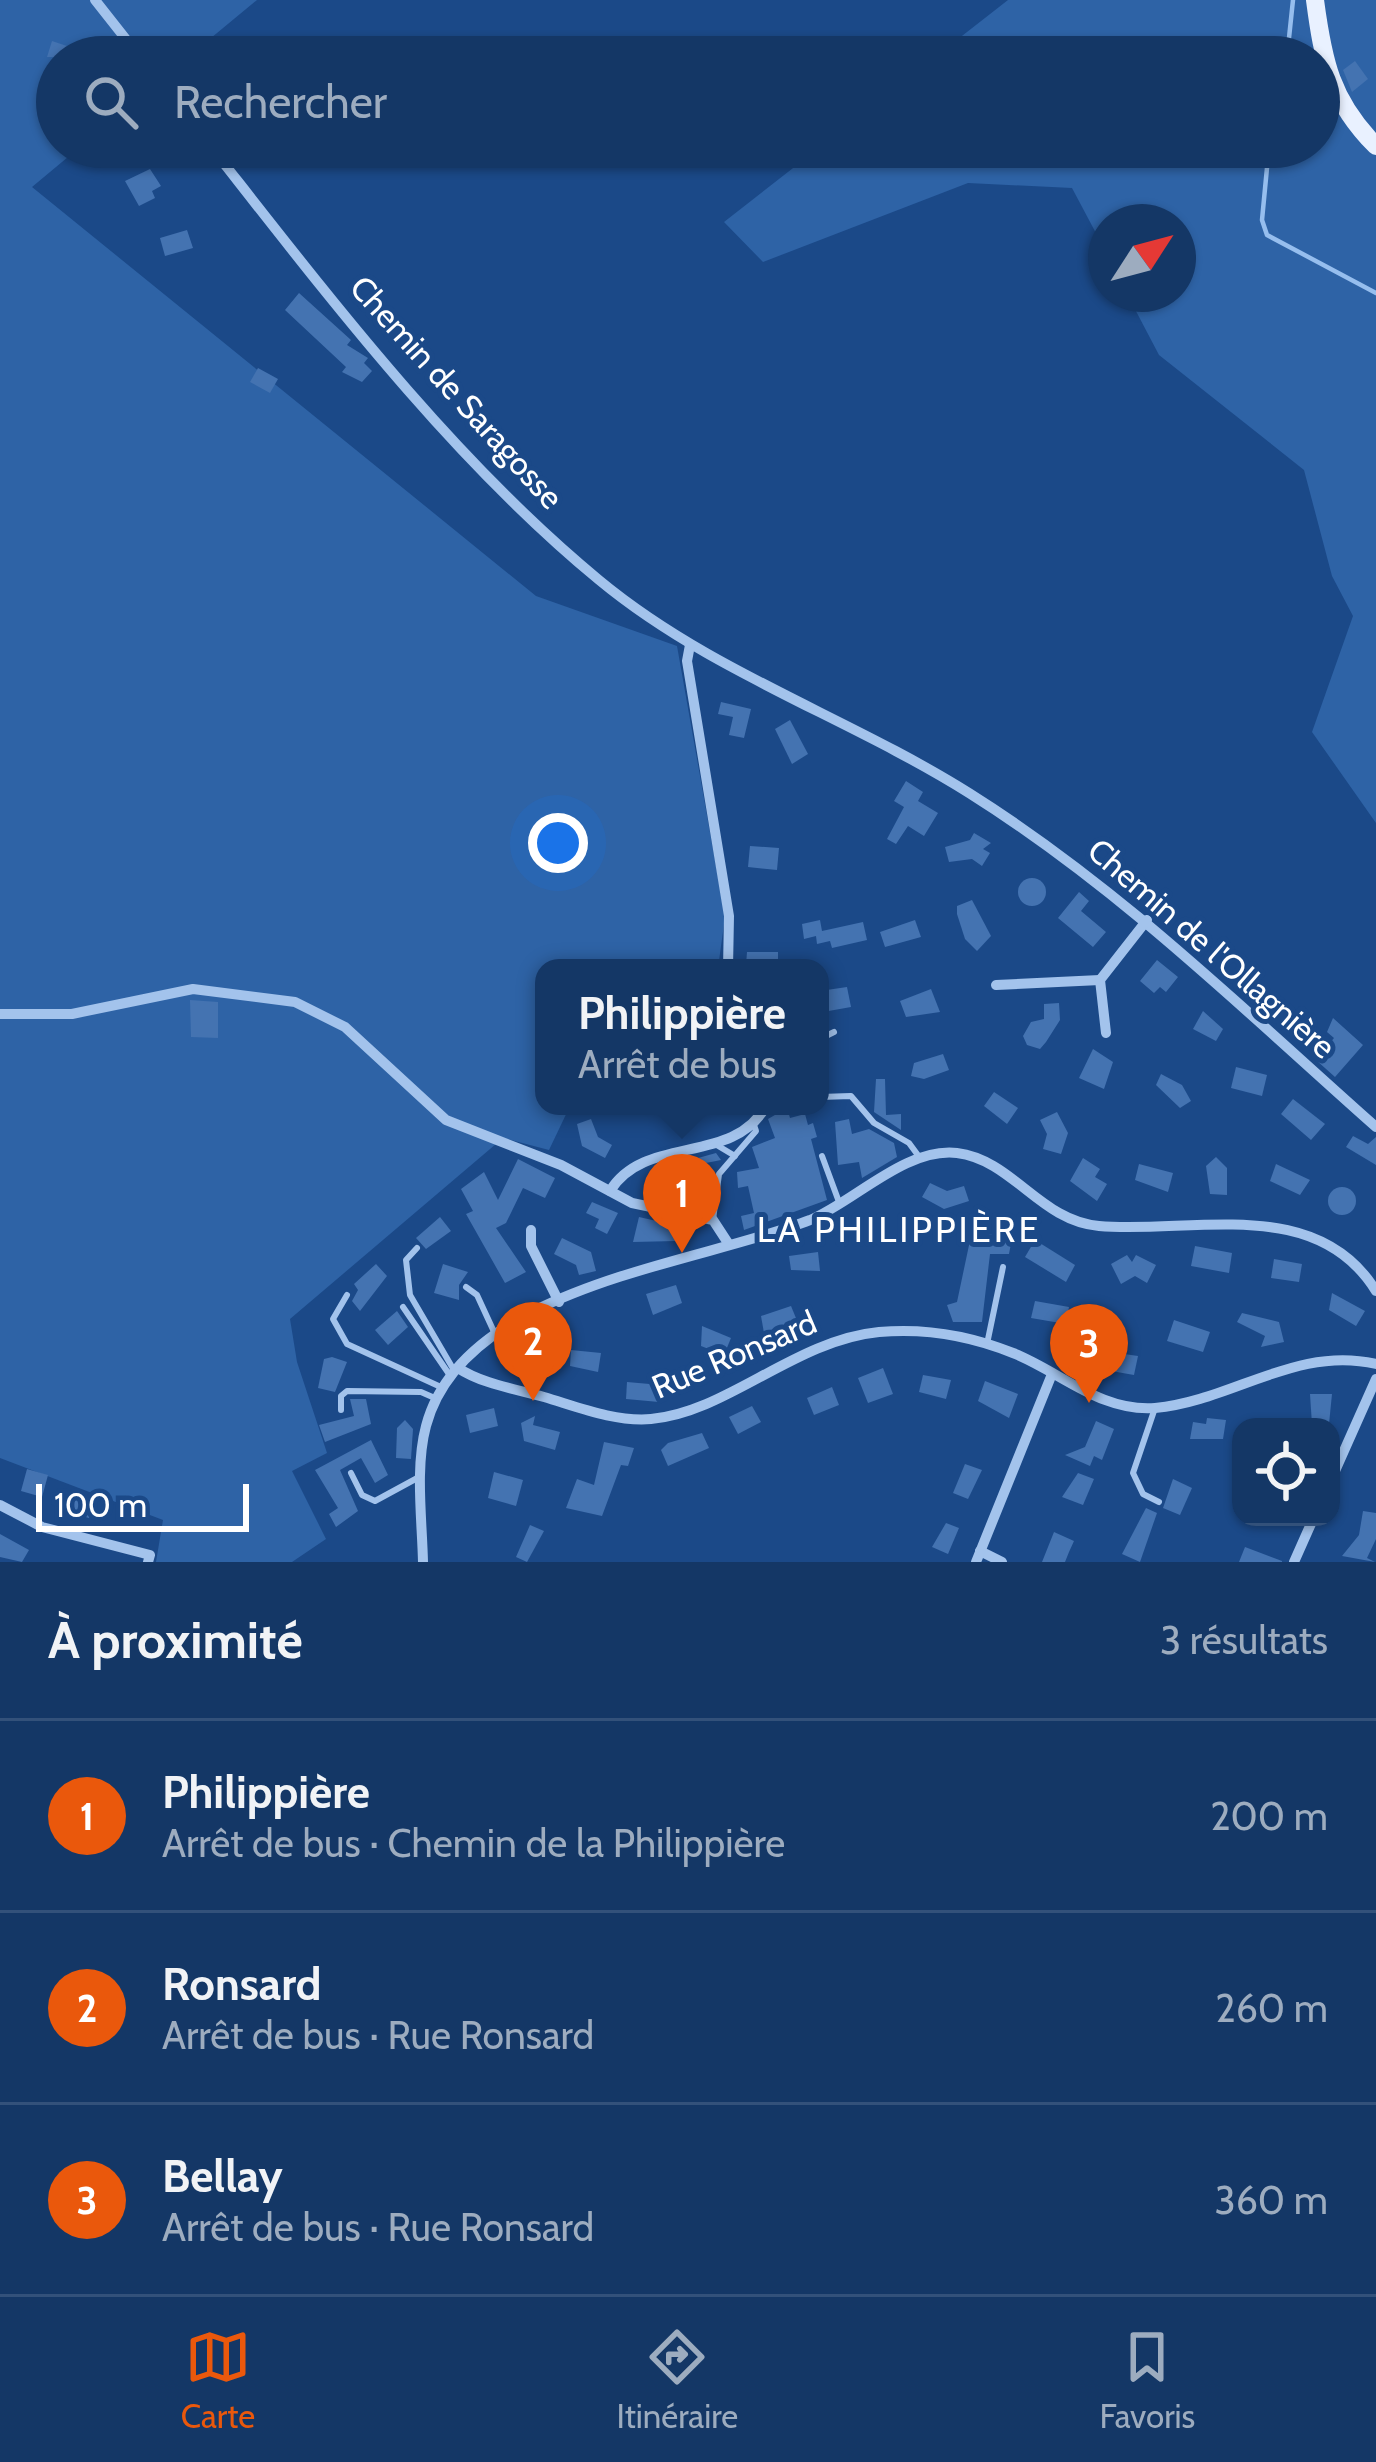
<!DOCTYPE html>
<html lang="fr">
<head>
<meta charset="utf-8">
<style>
  body { margin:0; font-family:Cabin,sans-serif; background:#1d3f6c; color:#f1f3f6 }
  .controls { position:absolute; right:36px; bottom:36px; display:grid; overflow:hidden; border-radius:24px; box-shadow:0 3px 9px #0004 }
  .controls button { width:108px; height:108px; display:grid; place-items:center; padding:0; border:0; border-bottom:3px solid #33517a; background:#143766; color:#f1f3f6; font:60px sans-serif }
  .compass { position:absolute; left:1088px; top:204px; width:108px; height:108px; border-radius:50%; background:#143766; box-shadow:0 3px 9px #0004; rotate:54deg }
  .scale { position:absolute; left:36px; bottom:30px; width:213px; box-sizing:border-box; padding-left:12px; border:6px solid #fff; border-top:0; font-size:33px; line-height:42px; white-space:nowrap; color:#fff; -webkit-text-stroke:9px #1b4988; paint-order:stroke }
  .you { position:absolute; left:558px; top:843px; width:42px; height:42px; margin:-30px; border:9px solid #fff; border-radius:50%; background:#1a73e8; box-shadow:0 0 0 18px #1a73e833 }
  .badge { display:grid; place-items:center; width:78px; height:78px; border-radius:50%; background:#ea580c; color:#fff; font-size:39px; font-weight:700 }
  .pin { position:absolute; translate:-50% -99px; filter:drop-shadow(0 3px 6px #0008) }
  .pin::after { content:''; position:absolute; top:63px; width:42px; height:36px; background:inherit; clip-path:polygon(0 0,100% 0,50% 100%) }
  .popup { position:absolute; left:535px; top:959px; width:294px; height:156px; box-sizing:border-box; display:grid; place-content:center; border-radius:24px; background:#143766; filter:drop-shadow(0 3px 9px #0005); font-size:39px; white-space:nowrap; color:#9dacbf }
  .popup b { font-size:45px; color:#f1f3f6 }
  .popup::after { content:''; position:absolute; left:50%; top:100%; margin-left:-24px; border:24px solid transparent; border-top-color:#143766 }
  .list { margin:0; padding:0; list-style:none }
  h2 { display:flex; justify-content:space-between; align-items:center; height:156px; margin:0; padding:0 48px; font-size:51px }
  h2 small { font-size:39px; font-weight:400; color:#9dacbf }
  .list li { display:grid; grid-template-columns:78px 1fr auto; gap:36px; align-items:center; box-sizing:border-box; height:192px; padding:0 48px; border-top:3px solid #33517a }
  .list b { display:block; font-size:45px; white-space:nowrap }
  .list p { margin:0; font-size:39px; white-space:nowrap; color:#9dacbf }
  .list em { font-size:39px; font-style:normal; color:#9dacbf }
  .icon { flex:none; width:66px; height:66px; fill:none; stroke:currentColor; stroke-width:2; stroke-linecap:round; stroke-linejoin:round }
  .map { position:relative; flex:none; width:1376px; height:1562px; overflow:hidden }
  .search { position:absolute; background:#143766; box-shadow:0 3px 9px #0004; left:36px; right:36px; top:36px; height:132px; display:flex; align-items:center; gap:30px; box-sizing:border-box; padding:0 42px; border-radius:66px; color:#9dacbf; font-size:45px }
  .sheet { height:732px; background:#143766 }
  nav { display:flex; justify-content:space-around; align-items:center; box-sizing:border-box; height:168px; border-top:3px solid #33517a; background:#143766; font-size:33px; color:#9dacbf }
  nav a { display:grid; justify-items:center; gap:6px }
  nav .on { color:#ea580c }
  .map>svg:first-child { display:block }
  .green { fill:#2e63a6 }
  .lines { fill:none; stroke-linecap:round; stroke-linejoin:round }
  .stream { stroke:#96beee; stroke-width:4.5 }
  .building { fill:#4473b1 }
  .service { stroke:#a3c3ec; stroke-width:6 }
  .minor { stroke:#a3c3ec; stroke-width:10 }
  .primary { stroke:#e9f1ff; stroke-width:18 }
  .labels { text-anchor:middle; stroke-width:10; stroke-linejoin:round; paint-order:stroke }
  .street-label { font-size:33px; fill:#fff; stroke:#1b4988 }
  .neighbourhood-label { font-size:36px; letter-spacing:3px; fill:#fff; stroke:#1b4988 }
</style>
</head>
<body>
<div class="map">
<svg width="1376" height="1562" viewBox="0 0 1376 1562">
  <rect width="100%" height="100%" fill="#1b4988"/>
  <!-- green -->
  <g class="green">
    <path d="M0,0h257l-69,57h-131v90h23l-48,40 504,409 141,50 48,271 -7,51h-60l-15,-7 -4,7h-95v138h26l-21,44 -46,-12 -213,181 7,43 30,91 -35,18 34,68 -34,23h-136l7,-42 -163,-62z"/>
    <path d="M1008,0h368v823l-64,-91 41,-116 -21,-40 -28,-106 -145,-115 -32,-61h51v-72h-72v30l-34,-64 -104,-5 -205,79 -39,-40 96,-75h499v-90h-384z"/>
  </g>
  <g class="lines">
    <!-- stream -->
    <g class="stream">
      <path d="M1287,57l6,-57"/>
      <path d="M1269,147l-7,73 5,15 109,58"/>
    </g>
  </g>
  <!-- building -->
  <g class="building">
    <path d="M52,41l42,14 -1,2h-46z"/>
    <path d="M1355,61l13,18 -16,13 -9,-22z"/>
    <path d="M150,169l11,17 -9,5 3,7 -16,8 -14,-25z"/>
    <path d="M187,230l6,18 -28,8 -5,-18z"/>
    <path d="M299,293l52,47 -4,5 21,13 -4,5 8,8 -10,11 -20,-10 4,-5 -61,-57z"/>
    <path d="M258,368l20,11 -8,14 -20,-11z"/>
    <path d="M721,702l30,7 -7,29 -15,-3 4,-18 -15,-3z"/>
    <path d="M790,720l18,34 -16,10 -17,-35z"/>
    <path d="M906,781l17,11 -5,9 20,12 -14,23 -16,-10 -12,18 -9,-5 17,-32 -10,-6z"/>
    <path d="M974,833l17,10 -8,6 7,4 -8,13 -10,-7 -23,3 -4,-15 25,-7z"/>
    <path d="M750,846l29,2 -2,22 -29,-3z"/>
    <circle cx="1032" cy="892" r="14"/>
    <path d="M1079,892l10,9 -8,10 25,21 -13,15 -35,-29z"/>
    <path d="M972,900l19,36 -14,15 -12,-12 -8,-25v-8z"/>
    <path d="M820,920l2,11 41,-9 4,18 -35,8 -2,-7 -13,3 -1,-8 -12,3 -2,-15z"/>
    <path d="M915,920l6,17 -36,10 -5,-15z"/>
    <path d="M747,952h31v16l-32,-3z"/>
    <path d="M1157,960l21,17 -12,15 -6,-5 -6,6 -14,-12z"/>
    <path d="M847,987l4,20 -28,5 -3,-21z"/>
    <path d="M931,989l9,23 -34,5 -6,-16z"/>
    <path d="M190,1000l28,2v36l-27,-1z"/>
    <path d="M1059,1003l1,17 -14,22 -6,7 -13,-4 -4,-9 8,-14 13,-3v-15z"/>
    <path d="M1203,1011l20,18 -7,12 -23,-12z"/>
    <path d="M1333,1018l30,27 -28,32 -19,-17 18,-22 -7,-6z"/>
    <path d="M1093,1049l20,13 -9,27 -25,-11z"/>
    <path d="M943,1054l6,16 -25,9 -13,-3 3,-13z"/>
    <path d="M1236,1067l31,8 -5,21 -31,-8z"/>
    <path d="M1161,1074l21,11 9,16 -11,7 -24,-23z"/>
    <path d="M876,1079h9l1,36 15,-1v16l-27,-18z"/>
    <path d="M994,1092l24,16 -11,16 -23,-18z"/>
    <path d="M1293,1099l32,25 -14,16 -30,-26z"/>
    <path d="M787,1108l3,10 15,-4 3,11 5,-2 4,14 -6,2 16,61 -83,30 -3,-14 13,-3 -6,-27 -10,2 -1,-16 22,-4 -7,-21 23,-9 -7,-19z"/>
    <path d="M1057,1112l11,21 -7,21 -18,-5 4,-15 -7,-14z"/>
    <path d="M591,1119l7,18 14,8 -7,13 -23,-12 -5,-22z"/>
    <path d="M849,1119l3,15 17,-5 25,14 3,14 -35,21 -3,-16 -21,3 -3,-43z"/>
    <path d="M1353,1136l15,8 8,-7v28l-30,-18z"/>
    <path d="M716,1153l5,7 -20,4v7l-28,-6z"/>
    <path d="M1216,1157l11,11v27l-17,-1 -4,-28z"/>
    <path d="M1083,1158l17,11 -5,8 12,7 -10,17 -27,-20z"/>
    <path d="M518,1159l37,19 -10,20 -22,-10 -17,35 -10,5 30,44 -21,11 -39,-69 7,-3 -12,-22 23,-17 14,28z"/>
    <path d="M1139,1164l34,9 -5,19 -33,-12z"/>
    <path d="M1276,1164l34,16 -10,15 -30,-14z"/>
    <path d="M930,1183l17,8 17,-5 5,15 -25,8 -22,-12z"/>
    <circle cx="1342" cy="1201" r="14"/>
    <path d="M592,1202l26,11 -11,21 -12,-6 4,-9 -13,-6z"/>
    <path d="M440,1217l11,14 -25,18 -10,-11z"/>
    <path d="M639,1217l40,9 -3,15 -43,1z"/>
    <path d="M972,1231l40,7 -3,16h-19l-8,68h-29l-6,-17 10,-3z"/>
    <path d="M562,1238l29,14 5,19 -17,4 -3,-10 -22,-11z"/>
    <path d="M1035,1240l40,25 -9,17 -41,-25z"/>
    <path d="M1195,1246l37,7 -3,20 -38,-7z"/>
    <path d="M818,1252l2,19 -29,-1 -2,-14z"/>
    <path d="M1127,1255l5,7 4,-7 20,10 -9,18 -12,-7 -14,8 -10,-20z"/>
    <path d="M1274,1259l28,5 -3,18 -28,-4z"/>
    <path d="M376,1264l11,12 -27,35 -8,-10 6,-11 -4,-6z"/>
    <path d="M443,1264l25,8 -9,13v15l-25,-7z"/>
    <path d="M676,1285l6,18 -29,12 -7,-21z"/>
    <path d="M1332,1293l33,18 -9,15 -27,-16z"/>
    <path d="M1035,1301l34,6 -3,17 -35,-6z"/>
    <path d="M791,1306l7,17 -34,10 -3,-17z"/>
    <path d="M397,1311l11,16 -20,18 -13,-15z"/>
    <path d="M1242,1313l37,9 5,20 -23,5 4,-11 -28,-14z"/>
    <path d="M1174,1320l36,12 -7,20 -36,-11z"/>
    <path d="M702,1326l29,12 -7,17 -23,-9z"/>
    <path d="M520,1340l27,8 -5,17 -26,-10z"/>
    <path d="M571,1350l30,3 -3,19 -28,-6z"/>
    <path d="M1104,1351l34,5 -4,19 -34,-6z"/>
    <path d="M332,1357l15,5 -12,30 -17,-4 6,-29z"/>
    <path d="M883,1368l10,26 -25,9 -10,-25z"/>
    <path d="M923,1375l28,5 -5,19 -27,-7z"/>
    <path d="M985,1381l33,13 -9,24 -31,-17z"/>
    <path d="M627,1382l34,3 -2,17 -33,-3z"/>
    <path d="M832,1387l7,18 -25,10 -7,-17z"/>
    <path d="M1310,1394h22l-3,30 -17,1z"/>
    <path d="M350,1399h16l5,25 -46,18 -6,-17 35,-9z"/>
    <path d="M752,1406l9,16 -23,12 -9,-17z"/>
    <path d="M494,1408l4,18 -28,7 -4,-18z"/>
    <path d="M535,1416l-2,9 27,7 -5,18 -31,-9 -3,-18z"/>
    <path d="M1207,1418l19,2 -3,19h-33l3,-17 13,2z"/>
    <path d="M405,1420l8,9 -2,30 -15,-1 1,-30z"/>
    <path d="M1096,1421l18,8 -12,31 -8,-4 -4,10 -25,-11 20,-8z"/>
    <path d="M702,1433l7,15 -41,18 -7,-16 7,-7z"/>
    <path d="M371,1440l17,35 -13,8 -14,-25 -21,12 18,41 -22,16 -7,-13 9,-6 -23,-38z"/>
    <path d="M604,1442l30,6 -6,18 -7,-1 -19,51 -36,-8 11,-29 17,6z"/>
    <path d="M965,1464l17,6 -14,29 -15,-6z"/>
    <path d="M27,1469l21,6 -6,22 -21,-6z"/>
    <path d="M494,1472l29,8 -7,26 -28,-8z"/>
    <path d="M1078,1473l16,6 -11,26 -21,-8z"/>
    <path d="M1173,1479l19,9 -12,27 -17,-7z"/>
    <path d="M67,1492l28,9 -6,17 -27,-8z"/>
    <path d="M1146,1508l11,5 -17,49 -18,-8z"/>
    <path d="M1363,1511l13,2v26l-9,19 8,4 -33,-6 17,-21z"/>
    <path d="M946,1523l13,5 -11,26 -16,-7z"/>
    <path d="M530,1525l14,6 -17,31 -11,-5z"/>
    <path d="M1054,1532l20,9 -5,11 -4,10h-23z"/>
    <path d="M0,1534l29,16 -7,12 -22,-5z"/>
    <path d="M1245,1547l37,14v1h-43z"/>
  </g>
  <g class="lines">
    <!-- service -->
    <g class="service">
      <path d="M820,1039l14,-7"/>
      <path d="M820,1097l31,-1 23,27 35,20 11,15"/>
      <path d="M715,1144l20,12"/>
      <path d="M822,1156l17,46"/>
      <path d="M713,1220l6,-46 37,-43 -2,-6"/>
      <path d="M417,1248l-11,12 4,35 45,77"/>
      <path d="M466,1287l11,8 18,39"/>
      <path d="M347,1295l-14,24 14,25 96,44"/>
      <path d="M403,1307l48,70"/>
      <path d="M987,1344l16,-77"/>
      <path d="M1155,1408l-22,65 10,21 16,8"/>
      <path d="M341,1410v-14l6,-5 74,1 16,7"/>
      <path d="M351,1473l11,22 13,6 46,-25"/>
    </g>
    <!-- minor -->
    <g class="minor">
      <path d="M95,0l45,57"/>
      <path d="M211,147c118,150 240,311 388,433 111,92 249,137 370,213 151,95 275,217 407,334"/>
      <path d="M690,645l-3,16 42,255 -1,52"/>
      <path d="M996,985l104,-5"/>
      <path d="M0,1014h72l121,-25 102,13 50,25 101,93 115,45 71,38 81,17 15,23"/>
      <path d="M1106,1033l-6,-53 47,-60"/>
      <path d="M610,1191c35,-57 123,-25 156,-85"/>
      <path d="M531,1230v16l28,56"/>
      <path d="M458,1368c24,16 58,21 86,29 34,10 71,25 107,22 75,-6 144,-79 228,-87 45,-4 92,4 134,21 48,19 87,59 142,55 77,-7 142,-63 221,-44"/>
      <path d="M1331,1480l45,-101"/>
      <path d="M0,1505l42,22 108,28 -2,7"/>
      <path d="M980,1551l22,11"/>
      <path d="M423,1562c-1,-43 -8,-95 3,-136 37,-140 270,-161 384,-206 45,-19 96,-73 147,-67 56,7 83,68 142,73 93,8 217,-32 277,65"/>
      <path d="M976,1562l76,-188"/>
      <path d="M1294,1562l20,-45"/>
    </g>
    <!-- primary -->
    <path class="primary" d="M1315,0c8,61 16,101 61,146"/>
  </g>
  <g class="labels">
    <!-- street labels -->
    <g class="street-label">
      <text transform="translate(457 392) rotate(48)" y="12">Chemin de Saragosse</text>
      <text transform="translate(1212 948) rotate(41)" y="12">Chemin de l'Ollagnière</text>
      <text transform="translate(734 1354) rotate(-23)" y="12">Rue Ronsard</text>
    </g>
    <!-- neighbourhood labels -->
    <g class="neighbourhood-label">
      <text x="899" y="1242">LA PHILIPPIÈRE</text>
    </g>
  </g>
</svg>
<div class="controls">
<button><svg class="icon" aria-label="locate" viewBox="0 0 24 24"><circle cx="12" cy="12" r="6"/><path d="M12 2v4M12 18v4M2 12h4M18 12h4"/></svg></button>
</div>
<svg class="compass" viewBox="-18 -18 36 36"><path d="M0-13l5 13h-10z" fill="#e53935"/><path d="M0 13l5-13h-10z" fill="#9dacbf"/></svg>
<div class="scale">100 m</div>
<div class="you"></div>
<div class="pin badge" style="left:682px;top:1253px">1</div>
<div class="popup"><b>Philippière</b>Arrêt de bus</div>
<div class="pin badge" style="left:533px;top:1401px">2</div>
<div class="pin badge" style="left:1089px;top:1403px">3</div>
<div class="search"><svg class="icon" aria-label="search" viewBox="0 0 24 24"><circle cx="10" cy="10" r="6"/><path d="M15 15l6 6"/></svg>Rechercher</div>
</div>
<section class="sheet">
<h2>À proximité<small>3 résultats</small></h2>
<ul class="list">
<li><span class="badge">1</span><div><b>Philippière</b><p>Arrêt de bus · Chemin de la Philippière</p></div><em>200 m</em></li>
<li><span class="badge">2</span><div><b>Ronsard</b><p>Arrêt de bus · Rue Ronsard</p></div><em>260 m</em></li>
<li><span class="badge">3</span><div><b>Bellay</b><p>Arrêt de bus · Rue Ronsard</p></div><em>360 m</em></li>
</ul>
</section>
<nav>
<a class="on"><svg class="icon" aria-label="map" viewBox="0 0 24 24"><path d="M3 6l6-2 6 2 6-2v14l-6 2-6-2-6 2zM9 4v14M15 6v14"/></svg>Carte</a>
<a><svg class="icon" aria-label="directions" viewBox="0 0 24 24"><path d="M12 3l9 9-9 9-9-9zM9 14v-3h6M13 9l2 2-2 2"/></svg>Itinéraire</a>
<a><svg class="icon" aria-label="saved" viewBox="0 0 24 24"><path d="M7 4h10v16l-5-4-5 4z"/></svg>Favoris</a>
</nav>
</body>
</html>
